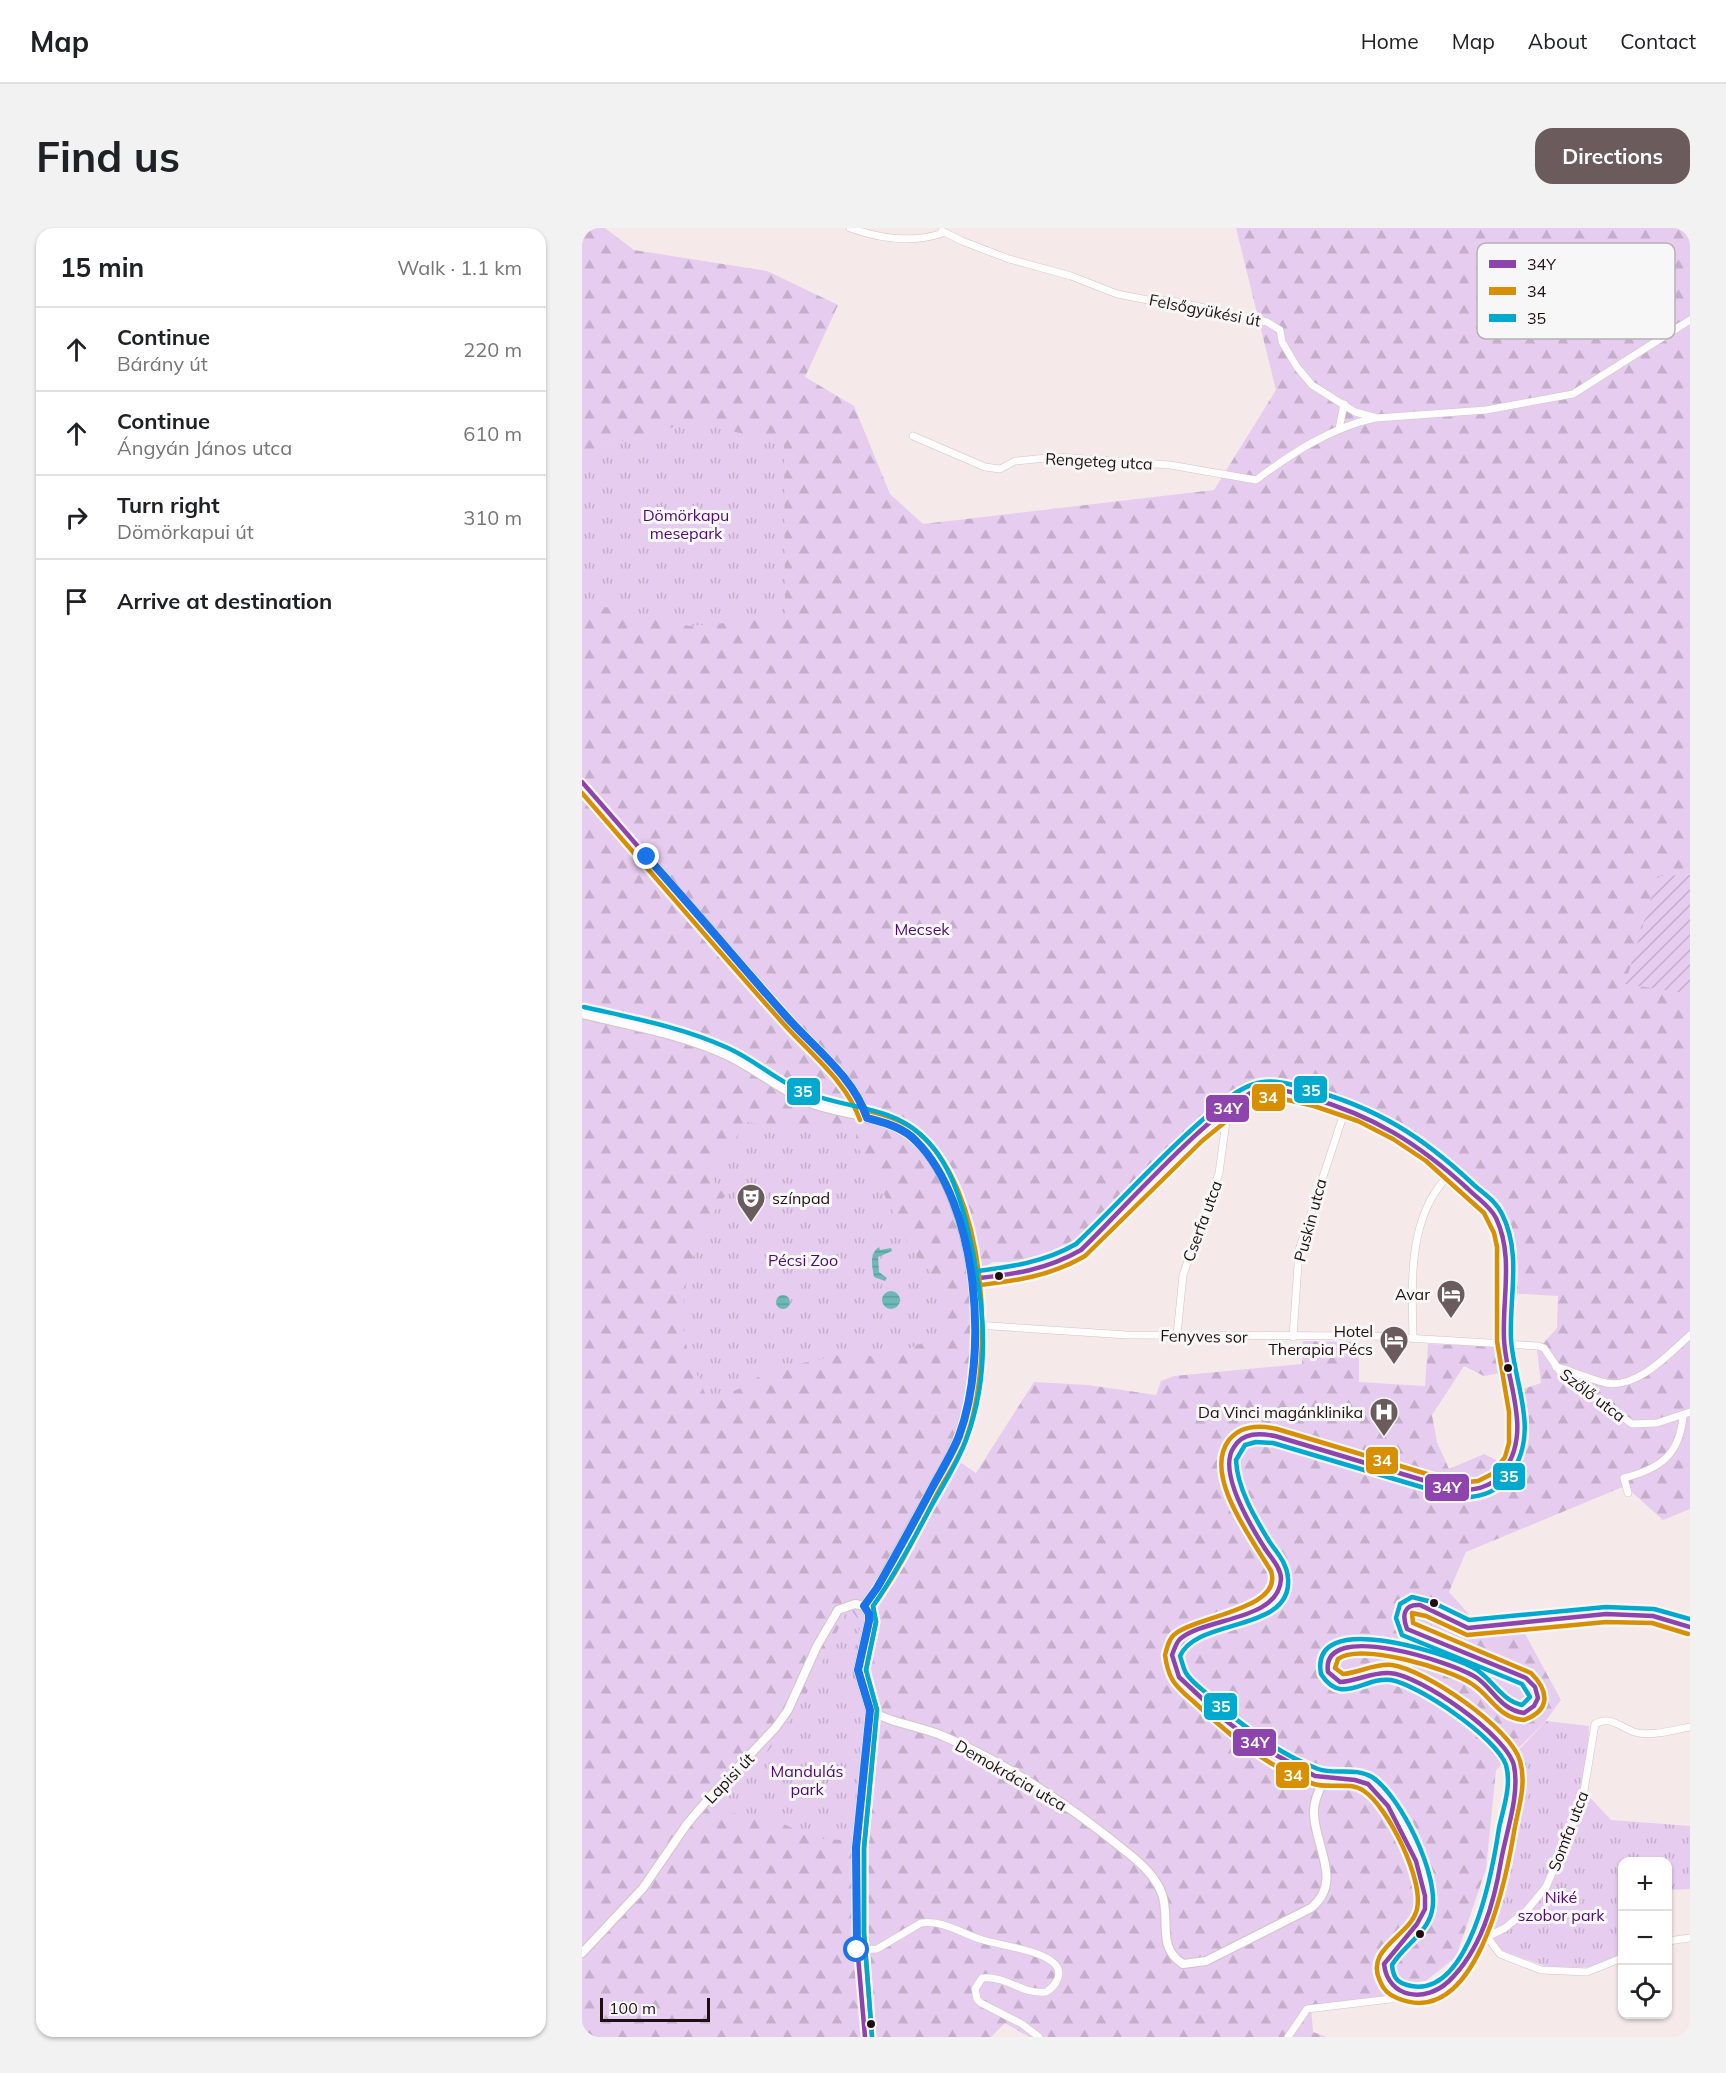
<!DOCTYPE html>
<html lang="en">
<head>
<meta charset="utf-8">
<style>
  body { margin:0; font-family:Mulish,sans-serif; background:#f2f2f2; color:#202124 }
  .controls { position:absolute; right:18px; bottom:18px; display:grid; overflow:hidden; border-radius:12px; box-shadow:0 2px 4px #0004 }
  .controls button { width:54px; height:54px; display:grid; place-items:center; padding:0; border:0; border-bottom:2px solid #e0e0e0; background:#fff; color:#202124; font:30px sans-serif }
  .scale { position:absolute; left:18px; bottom:15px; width:110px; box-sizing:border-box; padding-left:6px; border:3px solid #200f11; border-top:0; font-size:16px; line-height:21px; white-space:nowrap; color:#200f11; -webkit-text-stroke:4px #f7f7f7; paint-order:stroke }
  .stop { position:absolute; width:18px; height:18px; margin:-14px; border:4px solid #1a73e8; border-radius:50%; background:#fff }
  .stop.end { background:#1a73e8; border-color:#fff; box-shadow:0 2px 6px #0008 }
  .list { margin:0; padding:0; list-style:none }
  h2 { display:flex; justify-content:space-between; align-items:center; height:78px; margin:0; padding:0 24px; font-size:26px }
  h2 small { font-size:20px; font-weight:400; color:#757577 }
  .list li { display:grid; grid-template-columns:39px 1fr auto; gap:18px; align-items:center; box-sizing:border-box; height:84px; padding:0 24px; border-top:2px solid #e0e0e0 }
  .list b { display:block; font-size:22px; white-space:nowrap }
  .list p { margin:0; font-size:20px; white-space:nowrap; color:#757577 }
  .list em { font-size:20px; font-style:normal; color:#757577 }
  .icon { flex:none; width:33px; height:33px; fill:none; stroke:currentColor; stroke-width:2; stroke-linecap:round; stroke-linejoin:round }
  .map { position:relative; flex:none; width:1108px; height:1809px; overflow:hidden; border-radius:18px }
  header { display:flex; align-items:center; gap:36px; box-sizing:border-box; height:84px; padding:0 30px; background:#fff; border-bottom:2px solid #e0e0e0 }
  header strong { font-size:28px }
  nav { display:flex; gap:33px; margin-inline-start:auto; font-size:21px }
  .intro { display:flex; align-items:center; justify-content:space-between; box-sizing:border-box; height:144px; padding:0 36px }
  h1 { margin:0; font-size:42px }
  .button { padding:15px 27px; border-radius:18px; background:#6b5b5d; color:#fff; font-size:21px; font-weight:700 }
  main { display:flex; gap:36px; padding:0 36px }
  aside { flex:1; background:#fff; border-radius:18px; box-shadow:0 2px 4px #0004 }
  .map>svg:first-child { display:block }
  .forest { fill:url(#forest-firs); fill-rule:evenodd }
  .park { fill:url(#park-tufts) }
  .garden { fill:url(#garden-furrows) }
  .water { fill:url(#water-rules) }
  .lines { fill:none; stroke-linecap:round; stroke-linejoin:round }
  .minor-casing { stroke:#d2c4c5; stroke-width:8 }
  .tertiary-casing { stroke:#d2c4c5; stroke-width:10 }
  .minor { stroke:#fefcfc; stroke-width:7 }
  .tertiary { stroke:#fefcfc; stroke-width:8 }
  .bus-1-casing { stroke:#f7f7f7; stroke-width:9 }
  .bus-2-casing { stroke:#f7f7f7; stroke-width:9 }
  .bus-3-casing { stroke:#f7f7f7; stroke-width:9 }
  .bus-1 { stroke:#8e44ad; stroke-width:4.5 }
  .bus-2 { stroke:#d78f03; stroke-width:4.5 }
  .bus-3 { stroke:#00a9ce; stroke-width:4.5 }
  .route { stroke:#1a73e8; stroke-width:8 }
  .bus-dot { fill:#200f11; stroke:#f7f7f7; stroke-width:2 }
  .labels { text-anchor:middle; stroke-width:6; stroke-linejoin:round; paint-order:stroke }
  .street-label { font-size:16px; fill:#200f11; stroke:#f7f7f7 }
  .park-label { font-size:16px; fill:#500a6f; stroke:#f7f7f7 }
  .poi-label { font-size:16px; fill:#200f11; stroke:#f7f7f7; text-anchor:end }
  .key { fill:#f7f7f7; stroke:#b6b1b2; stroke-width:1.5 }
  .key-label { font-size:16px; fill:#200f11 }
  .line-badge { stroke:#f7f7f7; stroke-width:2 }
  .badge-label { font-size:16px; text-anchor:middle; font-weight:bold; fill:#fff }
</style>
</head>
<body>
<header>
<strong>Map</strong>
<nav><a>Home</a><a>Map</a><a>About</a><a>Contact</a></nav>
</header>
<div class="intro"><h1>Find us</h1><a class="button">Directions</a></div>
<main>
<aside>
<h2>15 min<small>Walk · 1.1 km</small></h2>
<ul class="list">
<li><svg class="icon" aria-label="ahead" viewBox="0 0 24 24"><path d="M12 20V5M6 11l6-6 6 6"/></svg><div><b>Continue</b><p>Bárány út</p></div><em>220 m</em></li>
<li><svg class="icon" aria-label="ahead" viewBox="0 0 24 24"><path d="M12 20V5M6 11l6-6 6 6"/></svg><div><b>Continue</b><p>Ángyán János utca</p></div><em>610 m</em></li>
<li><svg class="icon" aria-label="right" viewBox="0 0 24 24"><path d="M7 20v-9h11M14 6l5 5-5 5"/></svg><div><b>Turn right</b><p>Dömörkapui út</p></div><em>310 m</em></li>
<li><svg class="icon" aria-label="arrive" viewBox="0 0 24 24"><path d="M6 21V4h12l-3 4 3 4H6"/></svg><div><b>Arrive at destination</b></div></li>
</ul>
</aside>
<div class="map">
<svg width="1108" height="1809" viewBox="0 0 1108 1809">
  <defs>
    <pattern id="forest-firs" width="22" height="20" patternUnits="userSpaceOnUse" patternTransform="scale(1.5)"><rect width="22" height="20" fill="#e6ccee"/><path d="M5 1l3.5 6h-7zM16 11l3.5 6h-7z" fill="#c5aecb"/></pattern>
    <pattern id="park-tufts" width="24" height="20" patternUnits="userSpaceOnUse" patternTransform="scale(1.5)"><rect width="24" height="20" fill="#e6ccee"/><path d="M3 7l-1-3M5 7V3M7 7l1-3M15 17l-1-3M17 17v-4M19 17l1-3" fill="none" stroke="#c5aecb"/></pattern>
    <pattern id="garden-furrows" width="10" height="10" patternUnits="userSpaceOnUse" patternTransform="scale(1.5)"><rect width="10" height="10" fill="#e6ccee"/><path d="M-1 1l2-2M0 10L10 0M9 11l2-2" fill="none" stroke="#c5aecb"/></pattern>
    <pattern id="water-rules" width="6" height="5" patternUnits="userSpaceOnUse" patternTransform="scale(1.5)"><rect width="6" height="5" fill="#6cb9b7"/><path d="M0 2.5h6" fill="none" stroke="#5d9e9c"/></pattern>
  </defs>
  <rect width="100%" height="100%" fill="#f5e9ea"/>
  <!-- forest -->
  <path class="forest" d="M0,0h23l29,22 133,21 71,34 -33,72 49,29 36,88 33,30 291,-34 62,-100 -40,-162h454v1281l-27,11 -38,-34 -159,66 -17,40 24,27 51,13 37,68 -17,23 -48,47 -10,99 -30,88 -33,26 -36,16 -76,9 2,24 14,5h-298l-24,-14 -14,14h-409v-1435l17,2 96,-182 -113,30zM676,862l42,2 93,38 57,42 44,41 12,41 -1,39 53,3 -1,32 -20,22 4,33 -24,8 5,12 2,45 -9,21 -31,-15 -35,15 -12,-27 -5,-27 32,-49 20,10 16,-3 -3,-27 -69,-2 -3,42 -66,-4v-40l-56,-1 -1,23 -128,12 -13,5 -5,14 -68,-10 -54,-3 -58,91 -25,-17 8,-20 16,-112 -7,-48 25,-14h67l40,-28 126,-125z"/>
  <!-- park -->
  <g class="park">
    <path d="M113,193l89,24 1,173 -96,8 -107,-24v-150z"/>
    <path d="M165,894l41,6 68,1v16l14,20 40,83 35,41 -6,23 9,21 -63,25 -37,-5 -81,18 -26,17 -33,13c-7,-19 -17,-38 -22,-57 -11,-47 10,-112 39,-148l-15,-20z"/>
    <path d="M267,1379l12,16 -9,38 2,31 9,25 -9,96v28l-43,-3 -25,-13 -29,-5 -46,-14 58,-56 37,-55z"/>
    <path d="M964,1493l43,5 -3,67 25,27 79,6v63l-22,1v-28h-46v92l-29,13 -40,2 -53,-19 -15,-18 16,-39 8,-44 9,-83 -4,-11z"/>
  </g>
  <!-- garden -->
  <path class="garden" d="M1108,647v119l-65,-10 33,-108z"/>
  <!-- water -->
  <g class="water">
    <path d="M297,1019l1,3 11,-2 1,3 -14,6 1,15 8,6 -2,3 -11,-4c-2,-11 -5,-23 5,-30z"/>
    <circle cx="309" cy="1072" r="9"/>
    <circle cx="201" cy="1074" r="7"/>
  </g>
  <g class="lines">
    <!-- minor casing -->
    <g class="minor-casing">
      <g id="minor">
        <path d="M268,0c28,10 61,15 90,6l2,-3 20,10 47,18 62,17 46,18 31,6 25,1 94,21 13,8 2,12 15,25 15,18 43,27 22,6 109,-8 87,-16 117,-74"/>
        <path d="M757,201l5,-25"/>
        <path d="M331,208l72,31 15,2 15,-8 42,-4 113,8 86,15c36,-27 74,-52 119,-62"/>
        <path d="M0,554l206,236 49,51 25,34 5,15"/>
        <path d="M390,1051l62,-8 26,-9 21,-12c32,-28 146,-155 177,-160 18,-3 41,4 58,9 67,20 99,39 150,88 9,9 23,18 29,29 20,38 7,83 9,125 3,44 32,98 -3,134 -12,13 -28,17 -45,15l-190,-56c-61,-4 -32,54 -17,83 6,11 10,23 17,33 4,6 12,12 14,18 19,58 -86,44 -103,75 -4,7 -5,19 -2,27 4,11 16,18 25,26 37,34 76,66 124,83"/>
        <path d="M394,1097l151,10 246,1 165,10 6,2 17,25 71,51 25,-1 33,-11"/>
        <path d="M595,1107l6,-60 36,-102 9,-66"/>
        <path d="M711,1109l6,-87 47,-143"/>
        <path d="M831,1109c-1,-43 -4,-94 16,-134 5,-11 14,-21 21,-31"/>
        <path d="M974,1139c17,4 33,12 50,16 31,6 63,-29 84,-48"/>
        <path d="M1046,1265l-4,-15c35,-9 55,-22 59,-61"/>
        <path d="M903,1706l15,20 41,16 46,2 35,-14"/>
        <path d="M905,1709l18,-9 21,-17 20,-24 36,-84 13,-79c15,-9 25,3 39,8 17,5 39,-2 56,-5"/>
        <path d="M1086,1713l22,-3"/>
        <path d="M275,1722l20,-1 44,-26c24,-3 41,11 62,17 17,6 84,12 75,38 -2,6 -7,11 -12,14 -24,3 -40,-17 -64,-14l-7,11 2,10 4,4 41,21 17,13"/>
        <path d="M283,1809l-9,-104v-85l14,-138"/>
        <path d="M706,1809l19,-28 84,-10 8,-7"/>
      </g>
    </g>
    <!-- tertiary casing -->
    <g class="tertiary-casing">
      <g id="tertiary">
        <path d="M0,786c48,12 99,20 144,41 30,14 56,37 87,49 33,12 75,11 102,35 44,40 64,144 62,201 -2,39 -10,79 -26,114l-74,134 -13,18"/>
        <path d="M282,1378l5,8v7l-11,49 12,40c22,14 50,16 73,26 70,30 133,74 191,122 12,10 23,22 28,36 9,26 -6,53 21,70l23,-3 105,-53c32,-26 5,-59 3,-93 -1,-13 5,-24 10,-36 15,-1 30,-3 44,6 25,15 63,95 57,123 -6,26 -62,50 -32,78 7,7 15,10 25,9 43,-4 73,-73 81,-110 3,-17 4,-33 7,-50 4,-22 12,-49 7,-72 -7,-25 -94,-86 -121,-90 -18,-3 -34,10 -52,9l-12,-10c-3,-12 3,-21 15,-25 21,-8 115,17 134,31 15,11 25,35 47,35l10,-7 4,-8 -3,-11 -9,-9 -119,-49 -4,-11c4,-34 45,6 65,10l138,-14 47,2 37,11"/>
        <path d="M0,1725l61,-65 44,-64 22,-26 67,-71 12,-17 29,-64 21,-36 17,-6 9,2"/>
      </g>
    </g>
    <!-- minor -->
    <use href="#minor" class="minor"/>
    <!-- tertiary -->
    <use href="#tertiary" class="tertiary"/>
    <!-- bus-1 casing -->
    <g class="bus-1-casing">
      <g id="bus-1">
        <path d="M0,554c68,78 135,156 204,233 28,33 67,61 81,103"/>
        <path d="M390,1051c41,-5 72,-8 109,-29 35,-33 139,-151 178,-160 16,-4 35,3 49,7 66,19 110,46 160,92 9,9 22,17 28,29 18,38 6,80 8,121 2,44 29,91 0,132 -11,16 -29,20 -48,19l-181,-54c-15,-3 -32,-4 -41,11 -17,24 16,78 30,100 6,10 17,20 17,32 -2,42 -75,38 -101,60 -4,4 -6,11 -8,16l7,22 46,43 34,26 56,30 40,4 13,4 20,22 28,55 9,35v13l-8,15 -33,40c4,35 42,39 65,17 32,-31 45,-78 52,-120 5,-29 19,-66 13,-95 -6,-30 -95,-92 -125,-93 -17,-1 -32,8 -49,9l-12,-10c-8,-54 127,-9 149,6 17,12 24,32 47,35l10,-7 4,-8 -3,-11 -9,-9 -119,-49c-5,-13 -4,-25 13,-24l48,23 138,-14 47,2 37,11"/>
        <path d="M283,1809l-9,-104v-85l14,-138 -12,-40 11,-49v-7l-5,-8c26,-36 45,-75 66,-114 10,-19 22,-37 29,-57 27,-78 23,-240 -47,-297 -13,-11 -29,-16 -45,-20"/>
      </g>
    </g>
    <!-- bus-2 casing -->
    <g class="bus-2-casing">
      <g id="bus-2">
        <path d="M0,565c66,76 132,153 199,228 27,31 65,59 79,99"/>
        <path d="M287,883c16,4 33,9 46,19 74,57 80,229 51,309 -7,20 -20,38 -30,57 -19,37 -38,76 -63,110l3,16 -10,48 11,40 -13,138v85l8,103"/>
        <path d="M391,1058c41,-5 76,-9 112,-30l117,-115 45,-37 13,-7 19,1 35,8 44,15 35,18 33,22 58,52 10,20 3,14v94l12,71v31l-4,14 -13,17 -14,7 -21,2 -180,-54c-17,-4 -36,-4 -48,11 -27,35 24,100 42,131 13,38 -74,45 -96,63 -6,4 -8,14 -10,21 1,7 3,17 7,24 4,8 14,16 21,22 35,33 75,67 121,83 16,5 36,-3 50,7 24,16 60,89 53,118 -6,27 -53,39 -37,72 3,8 9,14 17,17 79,34 109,-118 117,-166 4,-23 13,-48 6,-71 -9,-33 -94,-91 -128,-96 -17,-2 -33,8 -49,9l-8,-6 3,-9c22,-17 112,10 134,25 20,13 26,34 52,36 27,-10 25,-29 7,-47l-118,-50 -1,-10 14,3 41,19 139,-13 46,1 36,11"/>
      </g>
    </g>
    <!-- bus-3 casing -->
    <g class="bus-3-casing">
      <g id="bus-3">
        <path d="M2,779c48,11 98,20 144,41 29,13 52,36 82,46 37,14 80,13 110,40 30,26 42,68 50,105 15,67 21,135 -4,201 -10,27 -27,51 -40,76 -17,31 -33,62 -53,90l3,16 -10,48 11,40 -13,138v85l8,103"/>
        <path d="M389,1044c38,-5 72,-9 105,-28 42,-40 80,-83 123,-121 17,-15 34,-32 55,-39 16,-6 38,0 54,5 69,19 114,47 166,96 10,9 22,16 28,29 20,40 7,83 9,125 3,46 30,93 -1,136 -13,18 -33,24 -55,22l-182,-54 -17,-1 -11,3 -9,15c1,28 19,58 33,81 8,12 18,22 19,37 5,55 -91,39 -108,78 2,5 3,12 6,17 4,7 13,14 19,19 33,31 71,61 113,77 17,6 37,-2 54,8 29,19 68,100 60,134 -5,23 -29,35 -40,54 1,11 4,17 15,20 63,18 86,-117 92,-157 4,-19 13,-43 7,-63 -9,-27 -87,-80 -115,-85 -27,-4 -49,27 -70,-6 -12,-66 123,-21 151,-7 19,9 29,34 50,38l8,-8 -8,-13 -120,-49 -6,-17 4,-14 12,-7 20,5 37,18 137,-13 48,2 36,10"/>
      </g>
    </g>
    <!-- bus-1 -->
    <use href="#bus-1" class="bus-1"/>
    <!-- bus-2 -->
    <use href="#bus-2" class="bus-2"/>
    <!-- bus-3 -->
    <use href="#bus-3" class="bus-3"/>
  </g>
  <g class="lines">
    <!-- route -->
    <path class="route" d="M65,629c47,52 92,106 138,158 29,33 68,61 82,103 18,5 36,9 49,23 63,63 73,215 43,295 -7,18 -18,35 -27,52 -18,34 -36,67 -55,100l-13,18 5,8v7l-11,49 12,40 -14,138 1,102"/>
  </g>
  <!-- icons -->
  <defs>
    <g id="theatre-pin" transform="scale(1.5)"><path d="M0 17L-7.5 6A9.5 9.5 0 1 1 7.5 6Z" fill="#6b5b5d" stroke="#f7f7f7"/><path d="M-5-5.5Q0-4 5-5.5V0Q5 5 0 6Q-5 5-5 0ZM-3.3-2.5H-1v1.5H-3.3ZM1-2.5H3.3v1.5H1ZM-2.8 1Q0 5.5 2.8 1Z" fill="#fff"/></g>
    <g id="hotel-pin" transform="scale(1.5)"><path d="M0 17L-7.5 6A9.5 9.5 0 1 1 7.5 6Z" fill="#6b5b5d" stroke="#f7f7f7"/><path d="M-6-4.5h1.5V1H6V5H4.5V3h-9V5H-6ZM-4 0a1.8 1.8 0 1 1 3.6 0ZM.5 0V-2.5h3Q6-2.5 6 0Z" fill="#fff"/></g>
    <g id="hospital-pin" transform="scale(1.5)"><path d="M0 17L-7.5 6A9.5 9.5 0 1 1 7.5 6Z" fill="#6b5b5d" stroke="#f7f7f7"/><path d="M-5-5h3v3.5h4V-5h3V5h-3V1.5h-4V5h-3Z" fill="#fff"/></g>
  </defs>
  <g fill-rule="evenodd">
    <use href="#theatre-pin" x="169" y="970"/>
    <use href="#hotel-pin" x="869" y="1066"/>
    <use href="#hotel-pin" x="812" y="1112"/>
    <use href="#hospital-pin" x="802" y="1184"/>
  </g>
  <!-- markers -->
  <g class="bus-dot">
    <circle cx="417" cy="1048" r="5"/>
    <circle cx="926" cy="1140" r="5"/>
    <circle cx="852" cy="1375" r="5"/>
    <circle cx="838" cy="1706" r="5"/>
    <circle cx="289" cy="1796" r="5"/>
  </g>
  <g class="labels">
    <!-- street labels -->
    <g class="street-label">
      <text transform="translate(623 82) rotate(11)" y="6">Felsőgyükési út</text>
      <text transform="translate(517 233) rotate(3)" y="6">Rengeteg utca</text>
      <text transform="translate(728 992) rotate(-75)" y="6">Puskin utca</text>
      <text transform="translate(620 993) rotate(-70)" y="6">Cserfa utca</text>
      <text transform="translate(622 1108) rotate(1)" y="6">Fenyves sor</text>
      <text transform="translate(1011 1167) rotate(37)" y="6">Szőlő utca</text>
      <text transform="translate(429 1547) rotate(30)" y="6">Demokrácia utca</text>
      <text transform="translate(147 1550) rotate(-46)" y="6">Lapisi út</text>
      <text transform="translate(986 1603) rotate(-69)" y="6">Somfa utca</text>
    </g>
    <!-- park labels -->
    <g class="park-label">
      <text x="104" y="293">Dömörkapu<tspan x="104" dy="18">mesepark</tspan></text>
      <text x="340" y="707">Mecsek</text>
      <text x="221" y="1038">Pécsi Zoo</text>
      <text x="225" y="1549">Mandulás<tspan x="225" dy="18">park</tspan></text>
      <text x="979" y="1675">Niké<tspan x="979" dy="18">szobor park</tspan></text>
    </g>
    <!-- poi labels -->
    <g class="poi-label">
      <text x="190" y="976" text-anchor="start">színpad</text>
      <text x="848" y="1072">Avar</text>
      <text x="791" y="1109">Hotel<tspan x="791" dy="18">Therapia Pécs</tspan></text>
      <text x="781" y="1190">Da Vinci magánklinika</text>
    </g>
  </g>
  <!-- legend -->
  <rect x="895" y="15" width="198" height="96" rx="9" class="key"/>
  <rect x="907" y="32" width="27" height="8" fill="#8e44ad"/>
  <rect x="907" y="59" width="27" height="8" fill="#d78f03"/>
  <rect x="907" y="86" width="27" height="8" fill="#00a9ce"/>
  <g class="key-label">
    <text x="945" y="42">34Y</text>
    <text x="945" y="69">34</text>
    <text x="945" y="96">35</text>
  </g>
  <g class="line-badge">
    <rect x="711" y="847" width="35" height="29" rx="6" fill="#00a9ce"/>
    <rect x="204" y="849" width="35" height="29" rx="6" fill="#00a9ce"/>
    <rect x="669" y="855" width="35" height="29" rx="6" fill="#d78f03"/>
    <rect x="623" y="866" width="45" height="29" rx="6" fill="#8e44ad"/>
    <rect x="783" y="1218" width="34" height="29" rx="6" fill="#d78f03"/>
    <rect x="910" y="1234" width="34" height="29" rx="6" fill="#00a9ce"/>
    <rect x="842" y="1245" width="46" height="29" rx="6" fill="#8e44ad"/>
    <rect x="621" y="1464" width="35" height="29" rx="6" fill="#00a9ce"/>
    <rect x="650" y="1500" width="45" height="29" rx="6" fill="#8e44ad"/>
    <rect x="693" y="1533" width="35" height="28" rx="6" fill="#d78f03"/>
  </g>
  <g class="badge-label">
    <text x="729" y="868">35</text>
    <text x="221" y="869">35</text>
    <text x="686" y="875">34</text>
    <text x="646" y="886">34Y</text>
    <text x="800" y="1238">34</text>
    <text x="927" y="1254">35</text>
    <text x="865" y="1265">34Y</text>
    <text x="639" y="1484">35</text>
    <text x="673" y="1520">34Y</text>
    <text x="711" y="1553">34</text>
  </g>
</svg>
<div class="controls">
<button>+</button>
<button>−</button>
<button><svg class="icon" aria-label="locate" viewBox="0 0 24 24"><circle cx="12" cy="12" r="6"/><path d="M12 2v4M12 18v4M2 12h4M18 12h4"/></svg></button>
</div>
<div class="scale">100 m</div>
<div class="stop" style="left:275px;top:1722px"></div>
<div class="stop end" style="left:65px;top:629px"></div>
</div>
</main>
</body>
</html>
